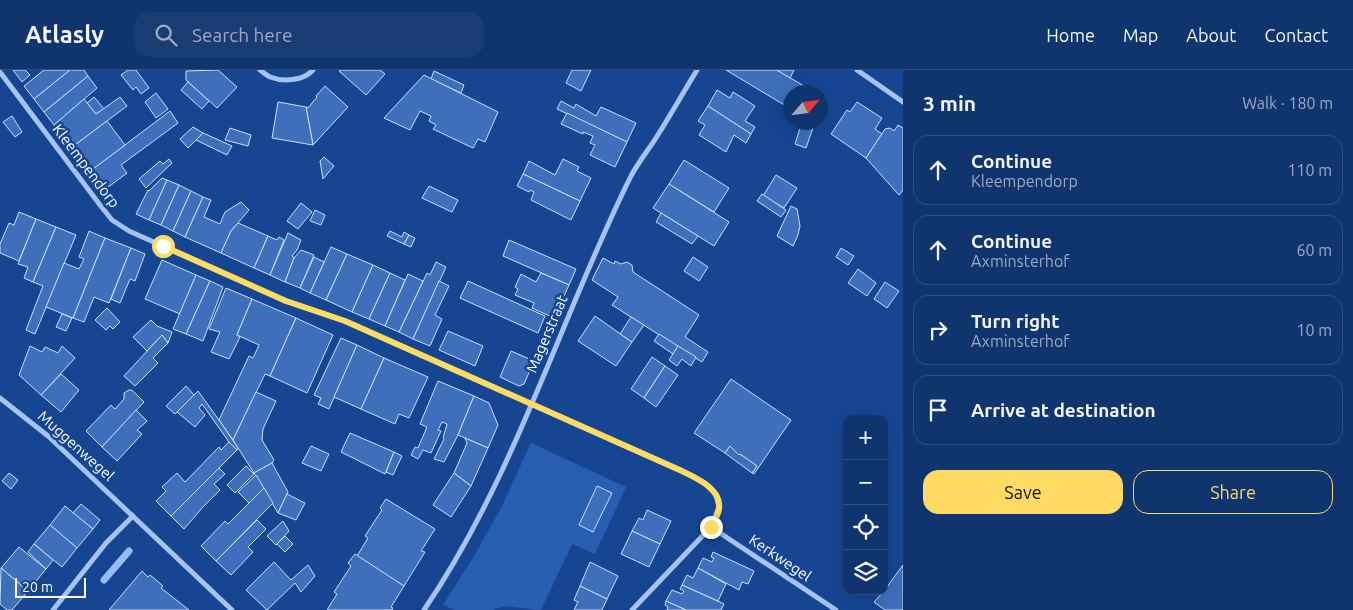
<!DOCTYPE html>
<html lang="en">
<head>
<meta charset="utf-8">
<style>
  body { margin:0; font-family:Ubuntu,sans-serif; background:#193c73; color:#f1f3f6 }
  .controls { position:absolute; right:15px; bottom:15px; display:grid; overflow:hidden; border-radius:10px; box-shadow:0 5px 20px #0002 }
  .controls button { width:45px; height:45px; display:grid; place-items:center; padding:0; border:0; border-bottom:1px solid #304f81; background:#10346e; color:#f1f3f6; font:25px sans-serif }
  .compass { position:absolute; left:783px; top:15px; width:45px; height:45px; border-radius:50%; background:#10346e; box-shadow:0 5px 20px #0002; rotate:62deg }
  .scale { position:absolute; left:15px; bottom:12px; width:71px; box-sizing:border-box; padding-left:5px; border:2px solid #fff; border-top:0; font-size:14px; line-height:18px; white-space:nowrap; color:#fff; -webkit-text-stroke:4px #164592; paint-order:stroke }
  .stop { position:absolute; width:15px; height:15px; margin:-11px; border:4px solid #ffdb64; border-radius:50%; background:#fff }
  .stop.end { background:#ffdb64; border-color:#fff; box-shadow:0 1px 5px #0008 }
  .list { margin:0; padding:0; list-style:none }
  h2 { display:flex; justify-content:space-between; align-items:center; height:65px; margin:0; padding:0 20px; font-size:21px }
  h2 small { font-size:16px; font-weight:400; color:#9caac2 }
  .list li { display:grid; grid-template-columns:32px 1fr auto; gap:15px; align-items:center; box-sizing:border-box; height:70px; margin:0 10px 10px; padding:0 10px; border:1px solid #304f81; border-radius:15px }
  .list b { display:block; font-size:19px; white-space:nowrap }
  .list p { margin:0; font-size:16px; white-space:nowrap; color:#9caac2 }
  .list em { font-size:16px; font-style:normal; color:#9caac2 }
  .actions { display:flex; gap:10px; padding:15px 20px }
  .actions a { flex:1; padding:11px 0; border:1px solid #ffdb64; border-radius:15px; text-align:center; font-size:18px; color:#ffdb64 }
  .actions .main { background:#ffdb64; color:#111 }
  .icon { flex:none; width:28px; height:28px; fill:none; stroke:currentColor; stroke-width:2; stroke-linecap:round; stroke-linejoin:round }
  .map { position:relative; flex:none; width:903px; height:540px; overflow:hidden }
  header { display:flex; align-items:center; gap:30px; box-sizing:border-box; height:70px; padding:0 25px; background:#10346e; border-bottom:1px solid #304f81 }
  header strong { font-size:24px }
  nav { display:flex; gap:28px; margin-inline-start:auto; font-size:18px }
  .search { width:350px; height:45px; background:#193c73; display:flex; align-items:center; gap:12px; box-sizing:border-box; padding:0 18px; border-radius:15px; color:#9caac2; font-size:19px }
  main { display:flex }
  aside { flex:1; background:#10346e }
  .map>svg:first-child { display:block }
  .green { fill:#285eb1 }
  .lines { fill:none; stroke-linecap:round; stroke-linejoin:round }
  .stream { stroke:#97bcf3; stroke-width:7 }
  .building { fill:#3e6fba; stroke:#ccdffc }
  .minor { stroke:#a5c3f1; stroke-width:5 }
  .route { stroke:#ffdb64; stroke-width:6 }
  .labels { text-anchor:middle; stroke-width:5; stroke-linejoin:round; paint-order:stroke }
  .street-label { font-size:15px; fill:#fff; stroke:#164592 }
</style>
</head>
<body>
<header>
<strong>Atlasly</strong>
<div class="search"><svg class="icon" aria-label="search" viewBox="0 0 24 24"><circle cx="10" cy="10" r="6"/><path d="M15 15l6 6"/></svg>Search here</div>
<nav><a>Home</a><a>Map</a><a>About</a><a>Contact</a></nav>
</header>
<main>
<div class="map">
<svg width="903" height="540" viewBox="0 0 903 540">
  <rect width="100%" height="100%" fill="#164592"/>
  <!-- green -->
  <path class="green" d="M531,373l95,44 -31,67 -23,-10 -31,66c-16,0 -34,-8 -48,0h-38l-12,-5 34,-54 24,-43z"/>
  <g class="lines">
    <!-- stream -->
    <path class="stream" d="M104,510l25,-29"/>
  </g>
  <!-- building -->
  <g class="building">
    <path d="M13,0h12l5,5 -8,7z"/>
    <path d="M44,0h26l-36,29 -10,-13z"/>
    <path d="M70,0h14l4,6 -44,36 -10,-13z"/>
    <path d="M128,0h8l13,18 -8,6 -5,-7 -3,3 -12,-15z"/>
    <path d="M218,0l19,17 -20,21 -31,-28v-9z"/>
    <path d="M341,0h39l5,4 -19,21 -27,-24z"/>
    <path d="M572,0h19l-10,21 -15,-8z"/>
    <path d="M726,0h51l37,22h-23v17z"/>
    <path d="M777,0h17l-4,8z"/>
    <path d="M434,1l30,14 -3,8 -30,-14z"/>
    <path d="M424,5l74,37 -13,30 -7,-3 -5,9 -40,-19 3,-4 -7,-4 2,-5 -11,-5 -10,19 -26,-12z"/>
    <path d="M88,6l9,12 -43,37 -10,-13z"/>
    <path d="M188,12l21,19 -7,8 -21,-19z"/>
    <path d="M325,16l23,21 -35,38 -7,-38 2,1 9,-11 -1,-1z"/>
    <path d="M717,20l13,8 3,-6 22,14 -10,15 10,6 -4,7 -43,-28z"/>
    <path d="M156,23l12,16 -12,9 -11,-16z"/>
    <path d="M94,27l10,12 -8,5 -9,-11z"/>
    <path d="M120,27l7,9 -56,42 -17,-23 30,-26 12,15z"/>
    <path d="M561,31l13,7 2,-4 20,12 5,-9 35,16 -9,19 -70,-33z"/>
    <path d="M278,32l28,5 7,38 -41,-7z"/>
    <path d="M857,32l25,16 -7,11 7,5 -16,24 -35,-24 16,-24 3,2z"/>
    <path d="M708,36l43,28 -5,9 -12,-8 -8,17 -27,-17 6,-10 -7,-4z"/>
    <path d="M170,41l8,12 -57,42 6,8 -24,18 -14,-19z"/>
    <path d="M567,43l60,29 -12,25 -25,-12 5,-10 -5,-2 3,-7 -10,-4v2l-22,-10z"/>
    <path d="M12,46l10,16 -7,5 -12,-15z"/>
    <path d="M107,51l18,24 -36,27 -18,-24z"/>
    <path d="M802,52l12,3 -8,23 -11,-4z"/>
    <path d="M898,55l5,3v62l-4,5 -33,-37 19,-29 5,-1 4,3z"/>
    <path d="M193,57l10,6 -15,15 -8,-9z"/>
    <path d="M230,58l21,7 -3,11 -23,-6z"/>
    <path d="M203,63l29,13 -5,9 -31,-15z"/>
    <path d="M324,87l10,9 -11,13 -3,-18z"/>
    <path d="M169,89l3,4 -26,25 -7,-9 21,-18 3,3z"/>
    <path d="M563,89l16,8 -2,4 14,7 -11,23 -57,-27 6,-13 26,14z"/>
    <path d="M684,90l45,28 -15,24 -45,-28z"/>
    <path d="M523,104l57,27 -9,19 -40,-20 3,-8 -4,-2 -1,2 -12,-6z"/>
    <path d="M776,105l21,13 -13,20 -21,-12z"/>
    <path d="M162,108l5,2 -18,40 -13,-6 12,-24 1,1z"/>
    <path d="M167,110l12,5 -18,40 -12,-5z"/>
    <path d="M669,114l60,38 -15,24 -61,-38z"/>
    <path d="M179,115l12,6 -18,40 -12,-6z"/>
    <path d="M429,116l29,14 -6,12 -30,-14z"/>
    <path d="M191,121l12,6 -18,40 -12,-6z"/>
    <path d="M762,124l24,16 -5,7 -24,-16z"/>
    <path d="M203,127l8,3 -7,17 16,7 5,-12 16,-10 8,8 -18,21 -10,22 -36,-16z"/>
    <path d="M301,133l11,9 -14,17 -11,-8z"/>
    <path d="M791,136l6,3 3,17 -2,9 -5,11 -16,-10z"/>
    <path d="M315,140l10,5 -4,10 -11,-4z"/>
    <path d="M19,142l17,7 -17,42 -19,-8v-9l9,-21 5,2z"/>
    <path d="M661,143l37,23 -6,8 -36,-22z"/>
    <path d="M36,149l20,8 -23,55 -9,-4 4,-11 -10,-3z"/>
    <path d="M238,153l30,13 -14,32 -33,-15 10,-22z"/>
    <path d="M56,157l20,8 -41,99 -9,-4 17,-44 -10,-4z"/>
    <path d="M89,161l16,7 -32,80 -27,-11 18,-44 15,6 5,-10 -5,-2z"/>
    <path d="M390,161l12,6 2,-5 5,3 -5,9 -17,-8z"/>
    <path d="M288,163l13,7 -4,10 -5,6 2,2 -9,24 -15,-7z"/>
    <path d="M409,165l6,3 -4,9 -7,-3z"/>
    <path d="M268,166l9,4 2,-3 5,3 -14,35 -16,-7z"/>
    <path d="M105,168l26,10 -22,55 -15,-6 -10,25 -11,-4z"/>
    <path d="M509,170l67,29 -7,16 -66,-29z"/>
    <path d="M331,177l16,7 -21,46 -16,-7z"/>
    <path d="M131,178l14,6 -10,27 -5,-2 -10,24 -9,-4z"/>
    <path d="M841,178l13,8 -6,9 -12,-8z"/>
    <path d="M301,180l13,5 -14,33 -15,-6 9,-24z"/>
    <path d="M347,184l26,11 -21,47 -26,-12z"/>
    <path d="M314,187l10,5 -14,31 -10,-5z"/>
    <path d="M693,187l15,10 -9,14 -15,-10z"/>
    <path d="M603,188l11,6 1,-3 6,3 6,-2 5,3 1,7 66,43 -14,22 23,15 -6,10 -90,-57 6,-8 -26,-17z"/>
    <path d="M162,190l34,15 -16,39 -35,-15z"/>
    <path d="M436,192l10,5 -33,72 -14,-7 28,-59 3,2z"/>
    <path d="M373,195l17,8 -21,46 -17,-7z"/>
    <path d="M858,199l18,14 -9,13 -19,-13z"/>
    <path d="M390,203l15,7 -20,46 -16,-7z"/>
    <path d="M541,203l28,12 -15,33 -22,-10 2,-5 -19,-8 3,-6 -3,-2 6,-13 15,8z"/>
    <path d="M408,204l15,7 -24,51 -14,-6z"/>
    <path d="M196,205l14,6 -24,53 -13,-5z"/>
    <path d="M210,211l13,6 -20,54 -17,-7z"/>
    <path d="M439,211l10,5 -14,29 7,4 -12,27 -17,-7z"/>
    <path d="M468,211l77,35 -7,17 -78,-35z"/>
    <path d="M885,212l14,9 -12,17 -13,-9z"/>
    <path d="M226,218l26,11 -15,36 3,2 -11,22 -18,-7 9,-20 -11,-3z"/>
    <path d="M252,229l44,19 -26,58 -5,-2 -32,66 -14,-20 30,-64 4,2 6,-13 -22,-10z"/>
    <path d="M107,238l13,14 -7,7 -3,-3 -4,4 -11,-10z"/>
    <path d="M62,244l10,4 -6,13 -10,-4z"/>
    <path d="M595,246l37,26 -16,24 -38,-25z"/>
    <path d="M631,247l13,8 -12,17 -12,-8z"/>
    <path d="M296,248l37,17 -26,58 -37,-17z"/>
    <path d="M151,250l6,6 15,6 -4,11 -6,-8 -15,16 -14,-14z"/>
    <path d="M448,261l35,15 -8,20 -36,-16z"/>
    <path d="M659,264l19,12 -5,8 -19,-13z"/>
    <path d="M162,265l6,8 -15,15 5,5 -23,23 -11,-10z"/>
    <path d="M341,268l16,7 -28,64 -11,-5 3,-6 -7,-3z"/>
    <path d="M357,275l27,13 -23,51 -27,-12z"/>
    <path d="M30,276l12,6 3,-5 13,6 4,-7 13,12 -34,37 -22,-20z"/>
    <path d="M678,276l18,11 -5,9 -9,-7 -5,7 -8,-6z"/>
    <path d="M511,281l23,10 -10,23 -5,2 -19,-9z"/>
    <path d="M652,287l13,9 -21,32 -13,-9z"/>
    <path d="M384,288l44,19 -19,41 -10,-4 -4,10 -34,-15z"/>
    <path d="M665,296l13,9 -22,32 -12,-9z"/>
    <path d="M61,304l18,16 -18,22 -20,-17z"/>
    <path d="M731,309l60,41 -37,54 -2,-1 5,-7 -17,-12 -1,1 -9,-9 -5,7 -31,-20z"/>
    <path d="M438,311l36,15 -16,39 -14,27 -10,-3 10,-20 -1,-1 4,-14 -5,-2 -4,8 3,1 -10,22 -8,-3 -5,9 -7,-4 4,-8 3,1 9,-21 -7,-3z"/>
    <path d="M186,316l8,9 -19,19 -9,-8z"/>
    <path d="M129,320h3l12,12 -42,45 -16,-16 25,-26 4,4 9,-10v-6z"/>
    <path d="M198,321l21,29 19,28 -1,2 -8,-8 -27,-38 -3,4 6,7 -10,12 -18,-15z"/>
    <path d="M256,322l20,9 -13,28 -1,11 12,20 -2,3 -18,10 -21,-33z"/>
    <path d="M474,326l15,7 9,22 -10,23 -30,-13z"/>
    <path d="M136,340l11,11 -10,9 5,4 -25,27 -15,-14z"/>
    <path d="M350,363l44,19 -9,22 -44,-22z"/>
    <path d="M465,368l23,10 -17,38 -17,-13 13,-30z"/>
    <path d="M229,372l8,8 -66,66 -15,-15 10,-10 -4,-4 15,-14 8,9 34,-35 2,3z"/>
    <path d="M311,376l18,8 -8,17 -19,-8z"/>
    <path d="M730,376l9,9 1,-1 17,12 -5,7 -27,-20z"/>
    <path d="M394,382l8,4 -9,19 -7,-3z"/>
    <path d="M272,393l16,29 -10,21 -24,-40z"/>
    <path d="M246,396l8,8 -19,19 -8,-8z"/>
    <path d="M219,398l6,6 -11,10 6,6 -17,17 -19,22 -13,-13z"/>
    <path d="M9,403l9,7 -7,9 -9,-8z"/>
    <path d="M454,403l17,13 -20,31 -18,-12z"/>
    <path d="M256,405l8,13 -15,15 -11,-11z"/>
    <path d="M597,416l15,7 -19,39 -14,-7z"/>
    <path d="M264,418l9,15 -57,58 -15,-15 24,-25 3,3z"/>
    <path d="M287,424l18,9 -9,17 -18,-7z"/>
    <path d="M386,429l49,30 -14,22 4,1 -21,34 -47,-30 11,-18 -3,-2 17,-26 -2,-2z"/>
    <path d="M81,434l19,16 -7,9 -20,-16z"/>
    <path d="M65,436l28,23 -16,19 -27,-23z"/>
    <path d="M647,440l24,11 -11,23 -28,-13 7,-13 4,2z"/>
    <path d="M257,450l9,9 -18,18 5,5 -22,23 -15,-14z"/>
    <path d="M283,451l6,10 -13,14 -9,-9z"/>
    <path d="M50,455l27,23 -15,19 -28,-23z"/>
    <path d="M632,461l28,13 -11,23 -28,-13z"/>
    <path d="M285,466l8,8 -8,8 -8,-8z"/>
    <path d="M34,474l19,16 -7,9 -18,-17z"/>
    <path d="M19,477l27,22 -18,22 -27,-23z"/>
    <path d="M713,482l41,19 -6,13 -6,-2 -3,8 -41,-22 5,-10 9,4 2,-4 -3,-1z"/>
    <path d="M355,484l49,32 -13,21 2,1 -1,2h-65l10,-16 -3,-2 17,-26 -3,-3z"/>
    <path d="M274,492l17,18 17,-15 7,11 -14,16 -6,-9 -28,27 -21,-20z"/>
    <path d="M590,492l28,14 -11,23 -27,-13z"/>
    <path d="M903,495v45h-18l-11,-8 10,-11z"/>
    <path d="M1,498l27,23 -16,19h-5l-7,-6z"/>
    <path d="M698,498l28,16 -8,17 -36,-16 5,-10 6,3z"/>
    <path d="M142,501l6,6 2,-2 13,11 -2,2 28,22h-80z"/>
    <path d="M682,515l42,19 -3,6h-35l-20,-9 6,-11 10,4 2,-3 -4,-2z"/>
    <path d="M580,516l27,13 -5,11h-28l4,-8 -4,-2z"/>
    <path d="M666,531l20,9h-19l1,-3 -3,-2z"/>
  </g>
  <g class="lines">
    <!-- minor -->
    <g class="minor">
      <path d="M260,0c3,2 6,5 10,7 13,5 33,4 43,-7"/>
      <path d="M857,0l46,32"/>
      <path d="M0,2l100,133 12,15 17,11 157,70 59,20 337,150 23,12 11,11 3,13 -8,20 -79,83"/>
      <path d="M0,328l48,38 184,174"/>
      <path d="M711,457l125,83"/>
      <path d="M53,540l53,-67 27,-27"/>
      <path d="M424,540c90,-132 135,-288 205,-430 7,-15 18,-28 27,-42 14,-22 27,-45 41,-68"/>
    </g>
  </g>
  <g class="lines">
    <!-- route -->
    <path class="route" d="M163,176l123,55 59,20 337,150c14,7 40,18 37,38 -1,6 -5,13 -8,18"/>
  </g>
  <g class="labels">
    <!-- street labels -->
    <g class="street-label">
      <text transform="translate(86 96) rotate(53)" y="5">Kleempendorp</text>
      <text transform="translate(547 264) rotate(-67)" y="5">Magerstraat</text>
      <text transform="translate(76 376) rotate(42)" y="5">Muggenwegel</text>
      <text transform="translate(780 488) rotate(34)" y="5">Kerkwegel</text>
    </g>
  </g>
</svg>
<div class="controls">
<button>+</button>
<button>−</button>
<button><svg class="icon" aria-label="locate" viewBox="0 0 24 24"><circle cx="12" cy="12" r="6"/><path d="M12 2v4M12 18v4M2 12h4M18 12h4"/></svg></button>
<button><svg class="icon" aria-label="layers" viewBox="0 0 24 24"><path d="M12 4l9 5-9 5-9-5zM3 14l9 5 9-5"/></svg></button>
</div>
<svg class="compass" viewBox="-18 -18 36 36"><path d="M0-13l5 13h-10z" fill="#e53935"/><path d="M0 13l5-13h-10z" fill="#9caac2"/></svg>
<div class="scale">20 m</div>
<div class="stop" style="left:163px;top:176px"></div>
<div class="stop end" style="left:711px;top:457px"></div>
</div>
<aside>
<h2>3 min<small>Walk · 180 m</small></h2>
<ul class="list">
<li><svg class="icon" aria-label="ahead" viewBox="0 0 24 24"><path d="M12 20V5M6 11l6-6 6 6"/></svg><div><b>Continue</b><p>Kleempendorp</p></div><em>110 m</em></li>
<li><svg class="icon" aria-label="ahead" viewBox="0 0 24 24"><path d="M12 20V5M6 11l6-6 6 6"/></svg><div><b>Continue</b><p>Axminsterhof</p></div><em>60 m</em></li>
<li><svg class="icon" aria-label="right" viewBox="0 0 24 24"><path d="M7 20v-9h11M14 6l5 5-5 5"/></svg><div><b>Turn right</b><p>Axminsterhof</p></div><em>10 m</em></li>
<li><svg class="icon" aria-label="arrive" viewBox="0 0 24 24"><path d="M6 21V4h12l-3 4 3 4H6"/></svg><div><b>Arrive at destination</b></div></li>
</ul>
<div class="actions"><a class="main">Save</a><a>Share</a></div>
</aside>
</main>
</body>
</html>
